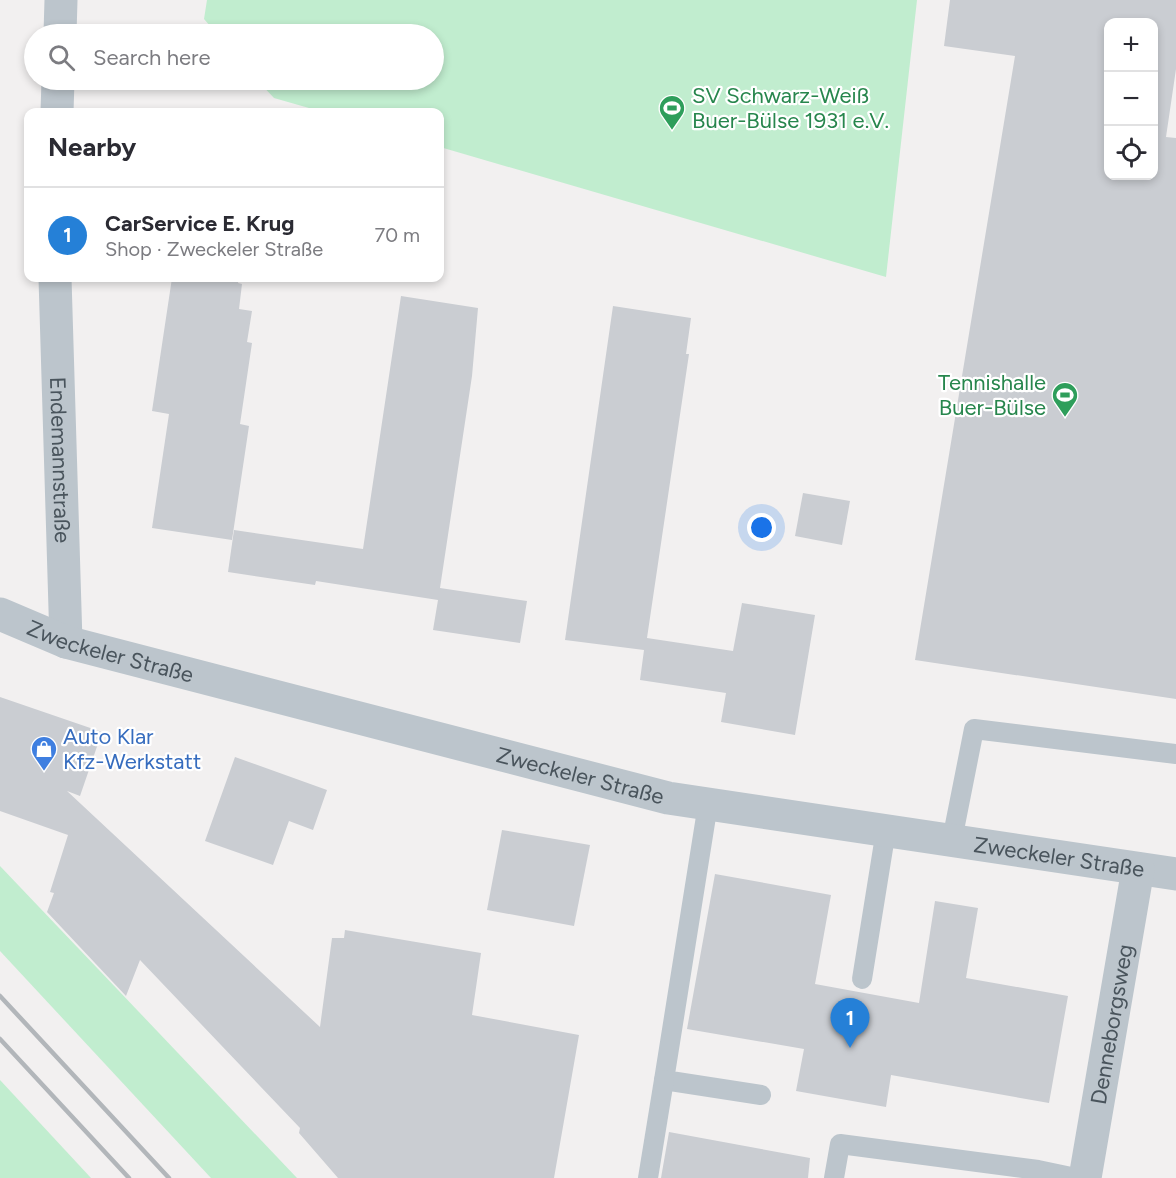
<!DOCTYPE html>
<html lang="en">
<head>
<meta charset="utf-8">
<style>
  body { margin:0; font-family:Figtree,sans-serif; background:#f2f2f3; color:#2b2b33 }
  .controls { position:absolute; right:18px; top:18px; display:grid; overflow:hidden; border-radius:12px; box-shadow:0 3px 9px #0003 }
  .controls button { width:54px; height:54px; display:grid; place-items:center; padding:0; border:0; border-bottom:2px solid #e1e1e2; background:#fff; color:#2b2b33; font:30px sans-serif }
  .you { position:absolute; left:762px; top:528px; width:21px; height:21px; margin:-15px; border:4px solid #fff; border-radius:50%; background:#1a73e8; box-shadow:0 0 0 9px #1a73e833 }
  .badge { display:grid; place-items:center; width:39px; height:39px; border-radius:50%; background:#2580d7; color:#fff; font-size:20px; font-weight:700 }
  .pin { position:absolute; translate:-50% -50px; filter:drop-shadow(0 2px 3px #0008) }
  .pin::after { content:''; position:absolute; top:32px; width:21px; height:18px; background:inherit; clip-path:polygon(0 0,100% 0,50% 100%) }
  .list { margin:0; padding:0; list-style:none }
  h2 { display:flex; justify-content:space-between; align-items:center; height:78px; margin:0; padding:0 24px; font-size:26px }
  h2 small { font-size:20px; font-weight:400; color:#7c7c81 }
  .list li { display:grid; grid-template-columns:39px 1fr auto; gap:18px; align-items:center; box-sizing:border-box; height:96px; padding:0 24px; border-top:2px solid #e1e1e2 }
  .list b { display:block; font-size:22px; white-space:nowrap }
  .list p { margin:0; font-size:20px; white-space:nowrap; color:#7c7c81 }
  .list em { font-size:20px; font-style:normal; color:#7c7c81 }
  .icon { flex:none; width:33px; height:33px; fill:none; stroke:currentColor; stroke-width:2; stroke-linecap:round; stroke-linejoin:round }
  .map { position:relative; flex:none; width:1176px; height:1178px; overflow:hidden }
  .search { position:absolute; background:#fff; box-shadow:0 3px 9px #0003; left:24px; top:24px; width:420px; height:66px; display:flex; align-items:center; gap:15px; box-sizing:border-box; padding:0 21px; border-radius:33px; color:#7c7c81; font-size:22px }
  .panel { position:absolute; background:#fff; box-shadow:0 3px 9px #0003; left:24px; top:108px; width:420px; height:174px; border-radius:12px }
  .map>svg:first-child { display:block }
  .green { fill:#c1edcf }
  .building { fill:#cacdd2; fill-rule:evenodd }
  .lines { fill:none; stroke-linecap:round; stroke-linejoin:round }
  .service { stroke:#bcc5cc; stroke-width:20 }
  .minor { stroke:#bcc5cc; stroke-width:33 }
  .rail { stroke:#b2b6ba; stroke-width:4.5 }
  .labels { text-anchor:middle; stroke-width:4.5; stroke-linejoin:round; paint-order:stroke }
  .leisure-label { font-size:22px; fill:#27864d; stroke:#fff; text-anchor:start }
  .street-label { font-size:22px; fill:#49545c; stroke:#fff }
  .shop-label { font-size:22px; fill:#366cbe; stroke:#fff; text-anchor:start }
</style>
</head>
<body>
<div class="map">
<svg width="1176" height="1178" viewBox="0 0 1176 1178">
  <rect width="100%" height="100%" fill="#f2f0f0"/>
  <!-- green -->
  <g class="green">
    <path d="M207,0h710l-31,277 -446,-130v-35h-117l-49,-14 -17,-18h177v-46h-217l-13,-15z"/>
    <path d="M0,866l297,312h-86l-211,-227z"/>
    <path d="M0,1080l91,98h-91z"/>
  </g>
  <!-- building -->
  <g class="building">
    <path d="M950,0h226v69l-10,68 10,1v561l-261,-39 100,-604 -71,-10zM1108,22h46v154h-46z"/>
    <path d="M172,278h67l-1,5 4,1 -3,25 13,2 -5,31 5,1 -12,81 9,2 -17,114 -80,-12 17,-114 -17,-3z"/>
    <path d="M401,296l77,12 -6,68 -32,212 87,13 -7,42 -87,-13 5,-30 -122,-19 -1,4 -87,-13 6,-42 129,19z"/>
    <path d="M613,306l78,12 -5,36h3l-42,284 86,13 9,-48 73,12 -20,120 -74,-13 5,-29 -86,-13 4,-30 -79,-10z"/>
    <path d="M803,493l47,8 -8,44 -47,-9z"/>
    <path d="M0,697l102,35 -22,64 -13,-5 253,236 12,-89h12l1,-8 136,23 -9,62 107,20 -25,143h-216l-39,-45 1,-5 -160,-168 -14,36 -79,-84 7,-19 -4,-1 18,-57 -68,-24z"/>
    <path d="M235,757l92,33 -14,40 -24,-9 -16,44 -68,-24z"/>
    <path d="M502,830l88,15 -16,81 -87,-16z"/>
    <path d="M715,874l116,21 -16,89 104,19 16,-102 43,7 -12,70 102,18 -19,107 -158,-28 -5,32 -90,-16 8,-42 -117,-20z"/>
    <path d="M669,1132l141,26 -2,20h-147z"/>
  </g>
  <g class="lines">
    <!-- service -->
    <g class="service">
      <path d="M708,804l-44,276 97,15"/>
      <path d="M952,840l22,-111 202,25"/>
      <path d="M862,979l24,-149"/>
      <path d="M648,1178l16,-98"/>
      <path d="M834,1178l6,-34 198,26 38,8"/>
    </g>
    <!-- minor -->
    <g class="minor">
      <path d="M60,34l1,-34"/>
      <path d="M57,112l1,-32"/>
      <path id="s1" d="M55,278l11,364"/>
      <path id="s2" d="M0,614l66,28 602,156 508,76"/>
      <path id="s3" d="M1085,1178l53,-309"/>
    </g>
    <!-- rail -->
    <g class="rail">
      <path d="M0,996l169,182"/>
      <path d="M0,1039l129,139"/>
    </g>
  </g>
  <!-- icons -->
  <defs>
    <g id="stadium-pin" transform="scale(1.35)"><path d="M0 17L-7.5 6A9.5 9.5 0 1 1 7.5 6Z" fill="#2e9e5b" stroke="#fff"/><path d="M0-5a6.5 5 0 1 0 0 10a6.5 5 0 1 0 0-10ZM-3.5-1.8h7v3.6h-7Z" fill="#fff"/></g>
    <g id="shop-pin" transform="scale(1.35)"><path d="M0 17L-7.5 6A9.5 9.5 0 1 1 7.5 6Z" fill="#3f7fe0" stroke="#fff"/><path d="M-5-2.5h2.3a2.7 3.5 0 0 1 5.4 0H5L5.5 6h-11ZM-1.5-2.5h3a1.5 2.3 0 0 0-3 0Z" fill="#fff"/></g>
  </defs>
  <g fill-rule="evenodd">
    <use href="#stadium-pin" x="672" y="108"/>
    <use href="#stadium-pin" x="1065" y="395"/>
    <use href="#shop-pin" x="44" y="749"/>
  </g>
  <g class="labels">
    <!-- leisure labels -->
    <g class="leisure-label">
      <text x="692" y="103">SV Schwarz-Weiß<tspan x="692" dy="25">Buer-Bülse 1931 e.V.</tspan></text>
      <text x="1046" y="390" text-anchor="end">Tennishalle<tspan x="1046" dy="25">Buer-Bülse</tspan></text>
    </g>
    <!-- street labels -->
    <g class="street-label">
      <text dy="8" stroke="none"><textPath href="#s1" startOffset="182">Endemannstraße</textPath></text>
      <text dy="8" stroke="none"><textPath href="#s2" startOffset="117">Zweckeler Straße</textPath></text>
      <text dy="8" stroke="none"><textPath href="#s2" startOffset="603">Zweckeler Straße</textPath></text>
      <text dy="8" stroke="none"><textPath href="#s2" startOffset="1089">Zweckeler Straße</textPath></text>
      <text dy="8" stroke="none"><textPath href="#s3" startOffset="156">Denneborgsweg</textPath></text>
    </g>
    <!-- shop labels -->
    <g class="shop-label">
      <text x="63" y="744">Auto Klar<tspan x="63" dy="25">Kfz-Werkstatt</tspan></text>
    </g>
  </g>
</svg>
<div class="controls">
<button>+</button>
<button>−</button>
<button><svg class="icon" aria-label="locate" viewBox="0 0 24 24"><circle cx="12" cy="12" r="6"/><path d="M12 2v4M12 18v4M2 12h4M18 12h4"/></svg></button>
</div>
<div class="you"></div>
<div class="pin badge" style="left:850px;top:1048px">1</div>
<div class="search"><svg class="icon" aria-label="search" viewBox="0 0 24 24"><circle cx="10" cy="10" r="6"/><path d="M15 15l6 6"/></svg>Search here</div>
<section class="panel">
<h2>Nearby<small></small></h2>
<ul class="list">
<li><span class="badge">1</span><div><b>CarService E. Krug</b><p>Shop · Zweckeler Straße</p></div><em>70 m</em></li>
</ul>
</section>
</div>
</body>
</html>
